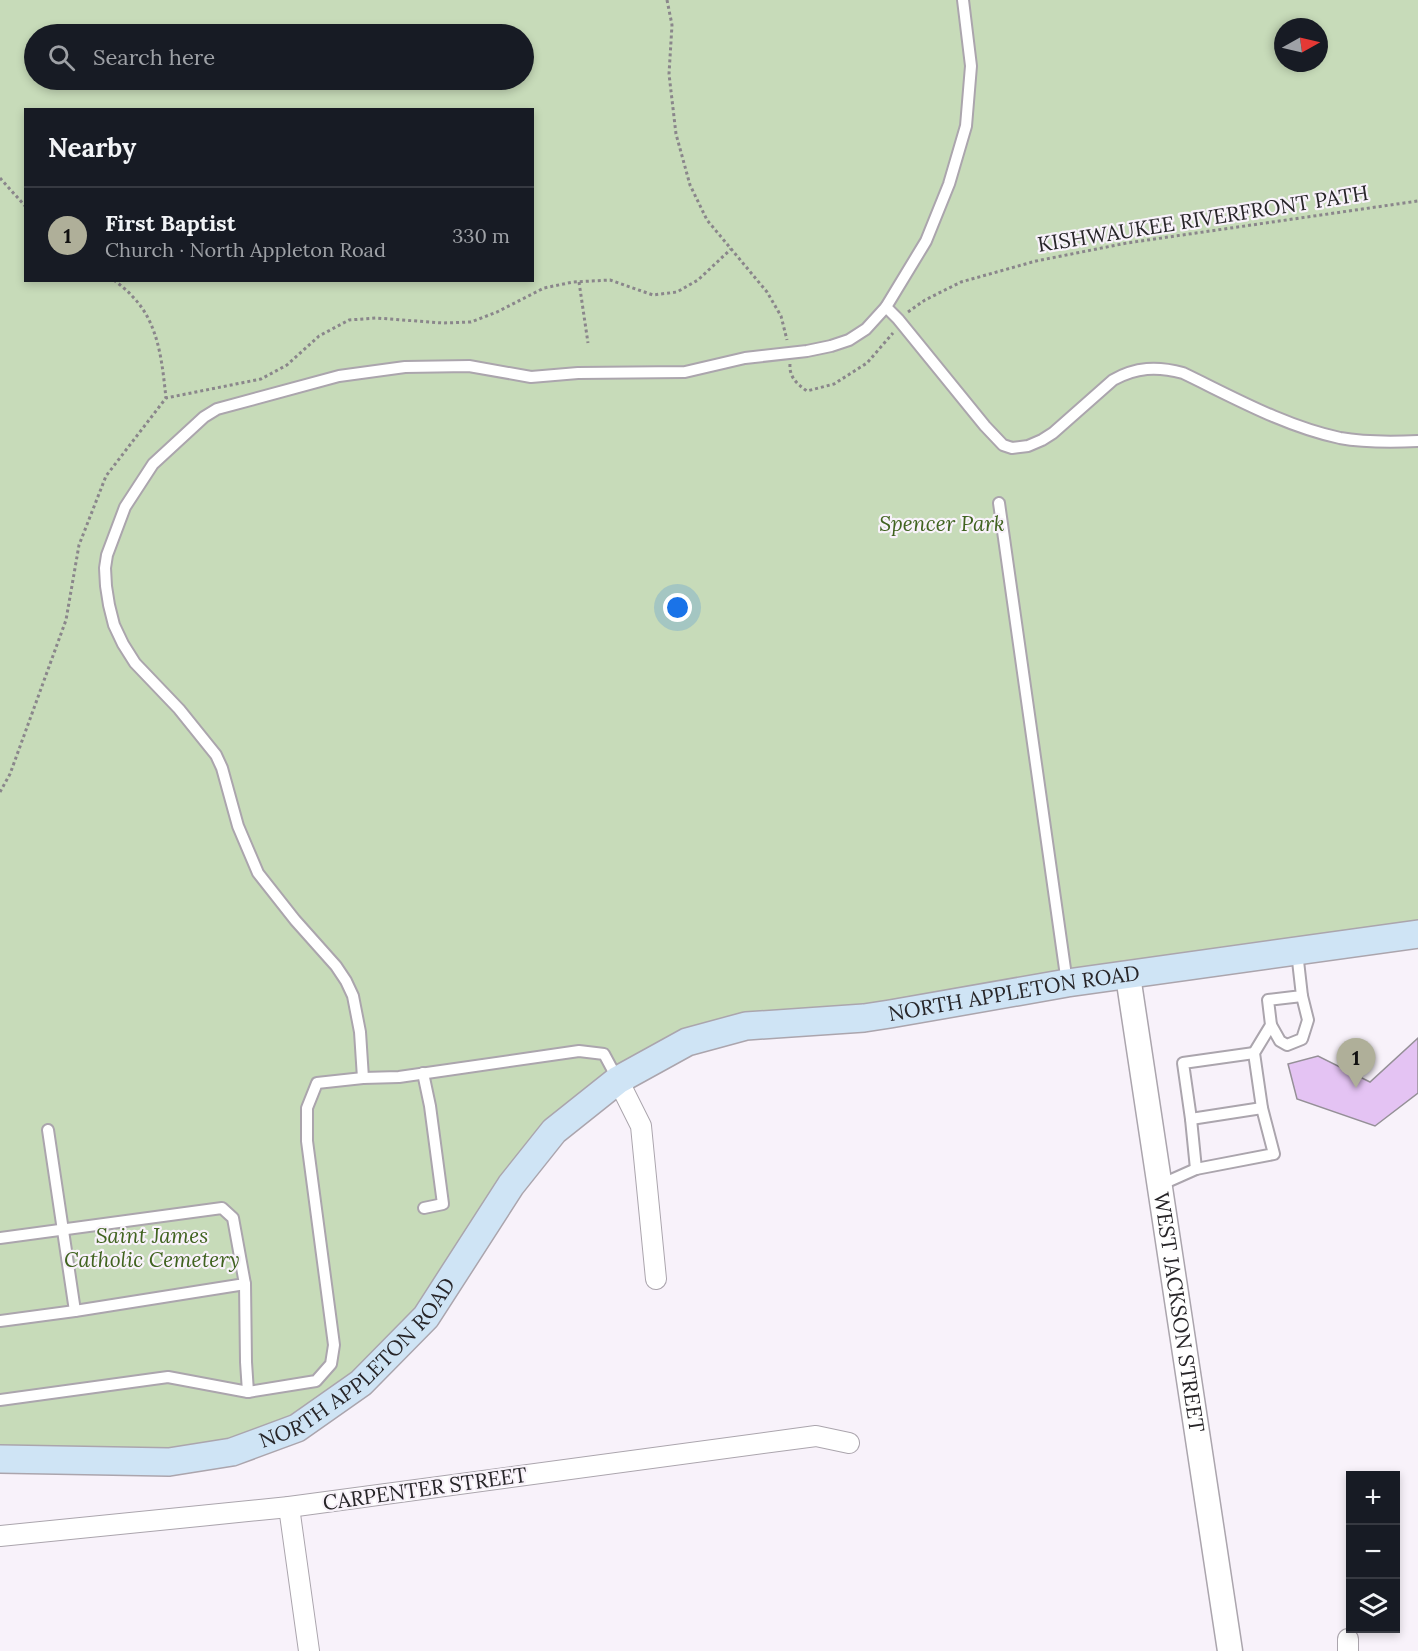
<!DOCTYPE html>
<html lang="en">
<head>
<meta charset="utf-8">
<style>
  body { margin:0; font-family:Lora,serif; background:#20242c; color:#f1f3f6 }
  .controls { position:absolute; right:18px; bottom:18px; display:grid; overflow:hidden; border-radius:0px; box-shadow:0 3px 9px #0003 }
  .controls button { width:54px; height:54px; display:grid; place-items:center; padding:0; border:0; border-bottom:2px solid #363941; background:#171b24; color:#f1f3f6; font:30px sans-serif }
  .compass { position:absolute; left:1274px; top:18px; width:54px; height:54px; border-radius:50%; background:#171b24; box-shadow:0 3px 9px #0003; rotate:82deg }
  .you { position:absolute; left:678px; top:608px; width:21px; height:21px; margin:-15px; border:4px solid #fff; border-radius:50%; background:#1a73e8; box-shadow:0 0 0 9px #1a73e833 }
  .badge { display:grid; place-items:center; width:39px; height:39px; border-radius:50%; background:#afaf99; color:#111; font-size:20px; font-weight:700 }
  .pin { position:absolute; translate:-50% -50px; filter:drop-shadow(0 2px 3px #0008) }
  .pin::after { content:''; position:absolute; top:32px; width:21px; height:18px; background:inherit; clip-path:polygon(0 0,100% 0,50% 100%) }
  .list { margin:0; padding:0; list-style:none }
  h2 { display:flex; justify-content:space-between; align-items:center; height:78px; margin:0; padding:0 24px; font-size:26px }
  h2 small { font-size:20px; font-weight:400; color:#9ea1a6 }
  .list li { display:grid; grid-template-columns:39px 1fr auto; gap:18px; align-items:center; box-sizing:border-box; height:96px; padding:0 24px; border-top:2px solid #363941 }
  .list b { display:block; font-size:22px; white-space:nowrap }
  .list p { margin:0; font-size:20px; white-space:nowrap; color:#9ea1a6 }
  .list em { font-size:20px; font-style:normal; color:#9ea1a6 }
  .icon { flex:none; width:33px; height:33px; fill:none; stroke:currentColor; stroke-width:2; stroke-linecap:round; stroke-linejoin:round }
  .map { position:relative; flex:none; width:1418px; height:1651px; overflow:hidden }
  .search { position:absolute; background:#171b24; box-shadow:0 3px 9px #0003; left:24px; top:24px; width:510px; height:66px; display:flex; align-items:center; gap:15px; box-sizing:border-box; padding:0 21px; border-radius:33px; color:#9ea1a6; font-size:22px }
  .panel { position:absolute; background:#171b24; box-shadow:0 3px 9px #0003; left:24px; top:108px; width:510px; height:174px; border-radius:0px }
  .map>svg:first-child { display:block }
  .green { fill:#c7dbb9; fill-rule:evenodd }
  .building { fill:#e4c3f3; stroke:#959097; stroke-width:1.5 }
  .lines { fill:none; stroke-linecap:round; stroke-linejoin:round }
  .service-casing { stroke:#aba5ad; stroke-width:14 }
  .minor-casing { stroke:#aba5ad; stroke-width:22 }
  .tertiary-casing { stroke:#aba5ad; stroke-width:27 }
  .secondary-casing { stroke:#aba5ad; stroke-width:30 }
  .path { stroke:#8a868b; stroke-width:3; stroke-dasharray:3 3; stroke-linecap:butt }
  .service { stroke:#fff; stroke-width:10 }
  .minor { stroke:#fff; stroke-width:20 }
  .tertiary { stroke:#fff; stroke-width:24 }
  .secondary { stroke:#cfe4f5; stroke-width:27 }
  .labels { text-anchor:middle; stroke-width:4.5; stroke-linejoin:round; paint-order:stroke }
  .street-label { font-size:21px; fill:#272528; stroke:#f8f2fa }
  .park-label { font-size:21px; font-style:italic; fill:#40631f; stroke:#f8f2fa }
</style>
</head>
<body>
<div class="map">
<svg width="1418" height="1651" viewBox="0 0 1418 1651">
  <rect width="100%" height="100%" fill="#f8f2fa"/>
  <!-- green -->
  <path class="green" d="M0,0h1418v938l-672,88 -128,54 -203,231 -54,72 -129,69 -232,7zM1283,27h36v36h-36zM34,34h490v46h-490zM26,110h506v170h-506z"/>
  <!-- building -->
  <path class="building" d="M1418,1038v55l-43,33 -78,-27 -9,-35 30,-8 52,26z"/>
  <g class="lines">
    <!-- service casing -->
    <g class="service-casing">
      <g id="service">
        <path d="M886,307l12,12 87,107 18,19 9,3 16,-2 14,-6 11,-7 60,-53c23,-13 44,-14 70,-7 50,24 101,53 157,65 22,4 56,4 78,3"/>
        <path d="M999,503l68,480"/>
        <path d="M1271,1025l9,16 7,4 15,-6 6,-19 -6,-24"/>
        <path d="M1254,1053l-71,10 8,56 71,-11"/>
        <path d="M423,1073l7,33 13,98 -19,4"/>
        <path d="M363,1078l-3,-46 -7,-36 -7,-15 -10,-15 -41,-46 -37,-47 -20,-47 -16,-58 -6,-13 -37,-46 -44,-46 -12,-19 -9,-19 -5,-20 -3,-19 -1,-18 2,-13 18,-48 28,-43 51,-47 13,-8 122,-33 66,-9 64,-1 62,11 47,-4 107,-1 60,-14 62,-7 24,-5 18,-6 17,-11 20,-22 40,-66 23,-57 17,-58 5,-60 -8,-66"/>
        <path d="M1191,1119l5,50"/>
        <path d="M48,1130l27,181"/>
        <path d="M1160,1185l36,-16 78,-15 -12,-46 -8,-55 17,-28 -3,-25 34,-4 -5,-44"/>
        <path d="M0,1238l222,-30 11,10 12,66 -170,27 -75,10"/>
        <path d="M245,1284l1,78 2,30"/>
        <path d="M0,1400l168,-23 80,15 68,-11 15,-17 3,-19 -27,-204v-33l10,-25 46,-5 36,-1 180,-26 25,3 14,26"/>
      </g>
    </g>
    <!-- minor casing -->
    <g class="minor-casing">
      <g id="minor">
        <path d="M618,1080l23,46 15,153"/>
        <path d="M289,1507l20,144"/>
        <path d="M0,1536l289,-29 527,-71 33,7"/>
        <path d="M1348,1639v12"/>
      </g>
    </g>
    <!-- tertiary casing -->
    <g class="tertiary-casing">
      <g id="tertiary">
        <path id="s1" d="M1128,976l102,675"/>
      </g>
    </g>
    <!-- secondary casing -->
    <g class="secondary-casing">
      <g id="secondary">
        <path id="s2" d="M0,1459l169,3 63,-10 65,-24 64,-45 65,-66 85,-132 43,-54 64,-51 69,-38 59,-16 118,-8 26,-4 177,-31 351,-49"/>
      </g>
    </g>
    <!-- path -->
    <g class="path">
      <path d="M667,0l5,25 -3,49 7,60 14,51 17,35 60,72 14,24 6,24"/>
      <path d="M0,178l26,29"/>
      <path d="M114,280c6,5 13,10 18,16 27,27 30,66 34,102"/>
      <path d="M579,282l9,61"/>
      <path d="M908,312l17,-12 36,-18 75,-21 91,-18 291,-42"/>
      <path d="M790,364c-1,13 7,20 17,27l27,-7 33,-21 26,-30"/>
      <path d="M0,792l10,-18 56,-154 13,-75 27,-69 60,-78 95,-19 26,-14 32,-29 30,-16 27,-2 67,5 28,-1 26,-10 47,-24 29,-6 37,-2 43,15 24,-3 21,-12 33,-31"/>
    </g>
    <!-- service -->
    <use href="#service" class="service"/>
    <!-- minor -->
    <use href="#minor" class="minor"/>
    <!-- tertiary -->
    <use href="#tertiary" class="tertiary"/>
    <!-- secondary -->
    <use href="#secondary" class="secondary"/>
  </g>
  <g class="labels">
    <!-- street labels -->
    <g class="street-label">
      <text transform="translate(1203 219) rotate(-9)" y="7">KISHWAUKEE RIVERFRONT PATH</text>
      <text dy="7" stroke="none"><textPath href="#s2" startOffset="1191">NORTH APPLETON ROAD</textPath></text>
      <text dy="7" stroke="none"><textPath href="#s1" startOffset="340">WEST JACKSON STREET</textPath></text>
      <text dy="7" stroke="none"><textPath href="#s2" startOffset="390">NORTH APPLETON ROAD</textPath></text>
      <text transform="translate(425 1489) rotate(-8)" y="7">CARPENTER STREET</text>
    </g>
    <!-- park labels -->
    <g class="park-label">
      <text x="942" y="531">Spencer Park</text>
      <text x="152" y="1243">Saint James<tspan x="152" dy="24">Catholic Cemetery</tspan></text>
    </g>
  </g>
</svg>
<div class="controls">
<button>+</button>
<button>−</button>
<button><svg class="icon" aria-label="layers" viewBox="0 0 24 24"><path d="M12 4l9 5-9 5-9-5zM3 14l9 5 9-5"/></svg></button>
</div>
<svg class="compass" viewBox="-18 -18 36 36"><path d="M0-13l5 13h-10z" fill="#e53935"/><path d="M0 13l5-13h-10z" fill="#9ea1a6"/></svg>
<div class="you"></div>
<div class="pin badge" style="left:1356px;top:1088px">1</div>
<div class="search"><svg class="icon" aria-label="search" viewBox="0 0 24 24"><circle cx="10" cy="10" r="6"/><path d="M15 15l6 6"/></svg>Search here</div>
<section class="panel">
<h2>Nearby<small></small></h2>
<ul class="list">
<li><span class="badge">1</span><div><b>First Baptist</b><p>Church · North Appleton Road</p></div><em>330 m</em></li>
</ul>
</section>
</div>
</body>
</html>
